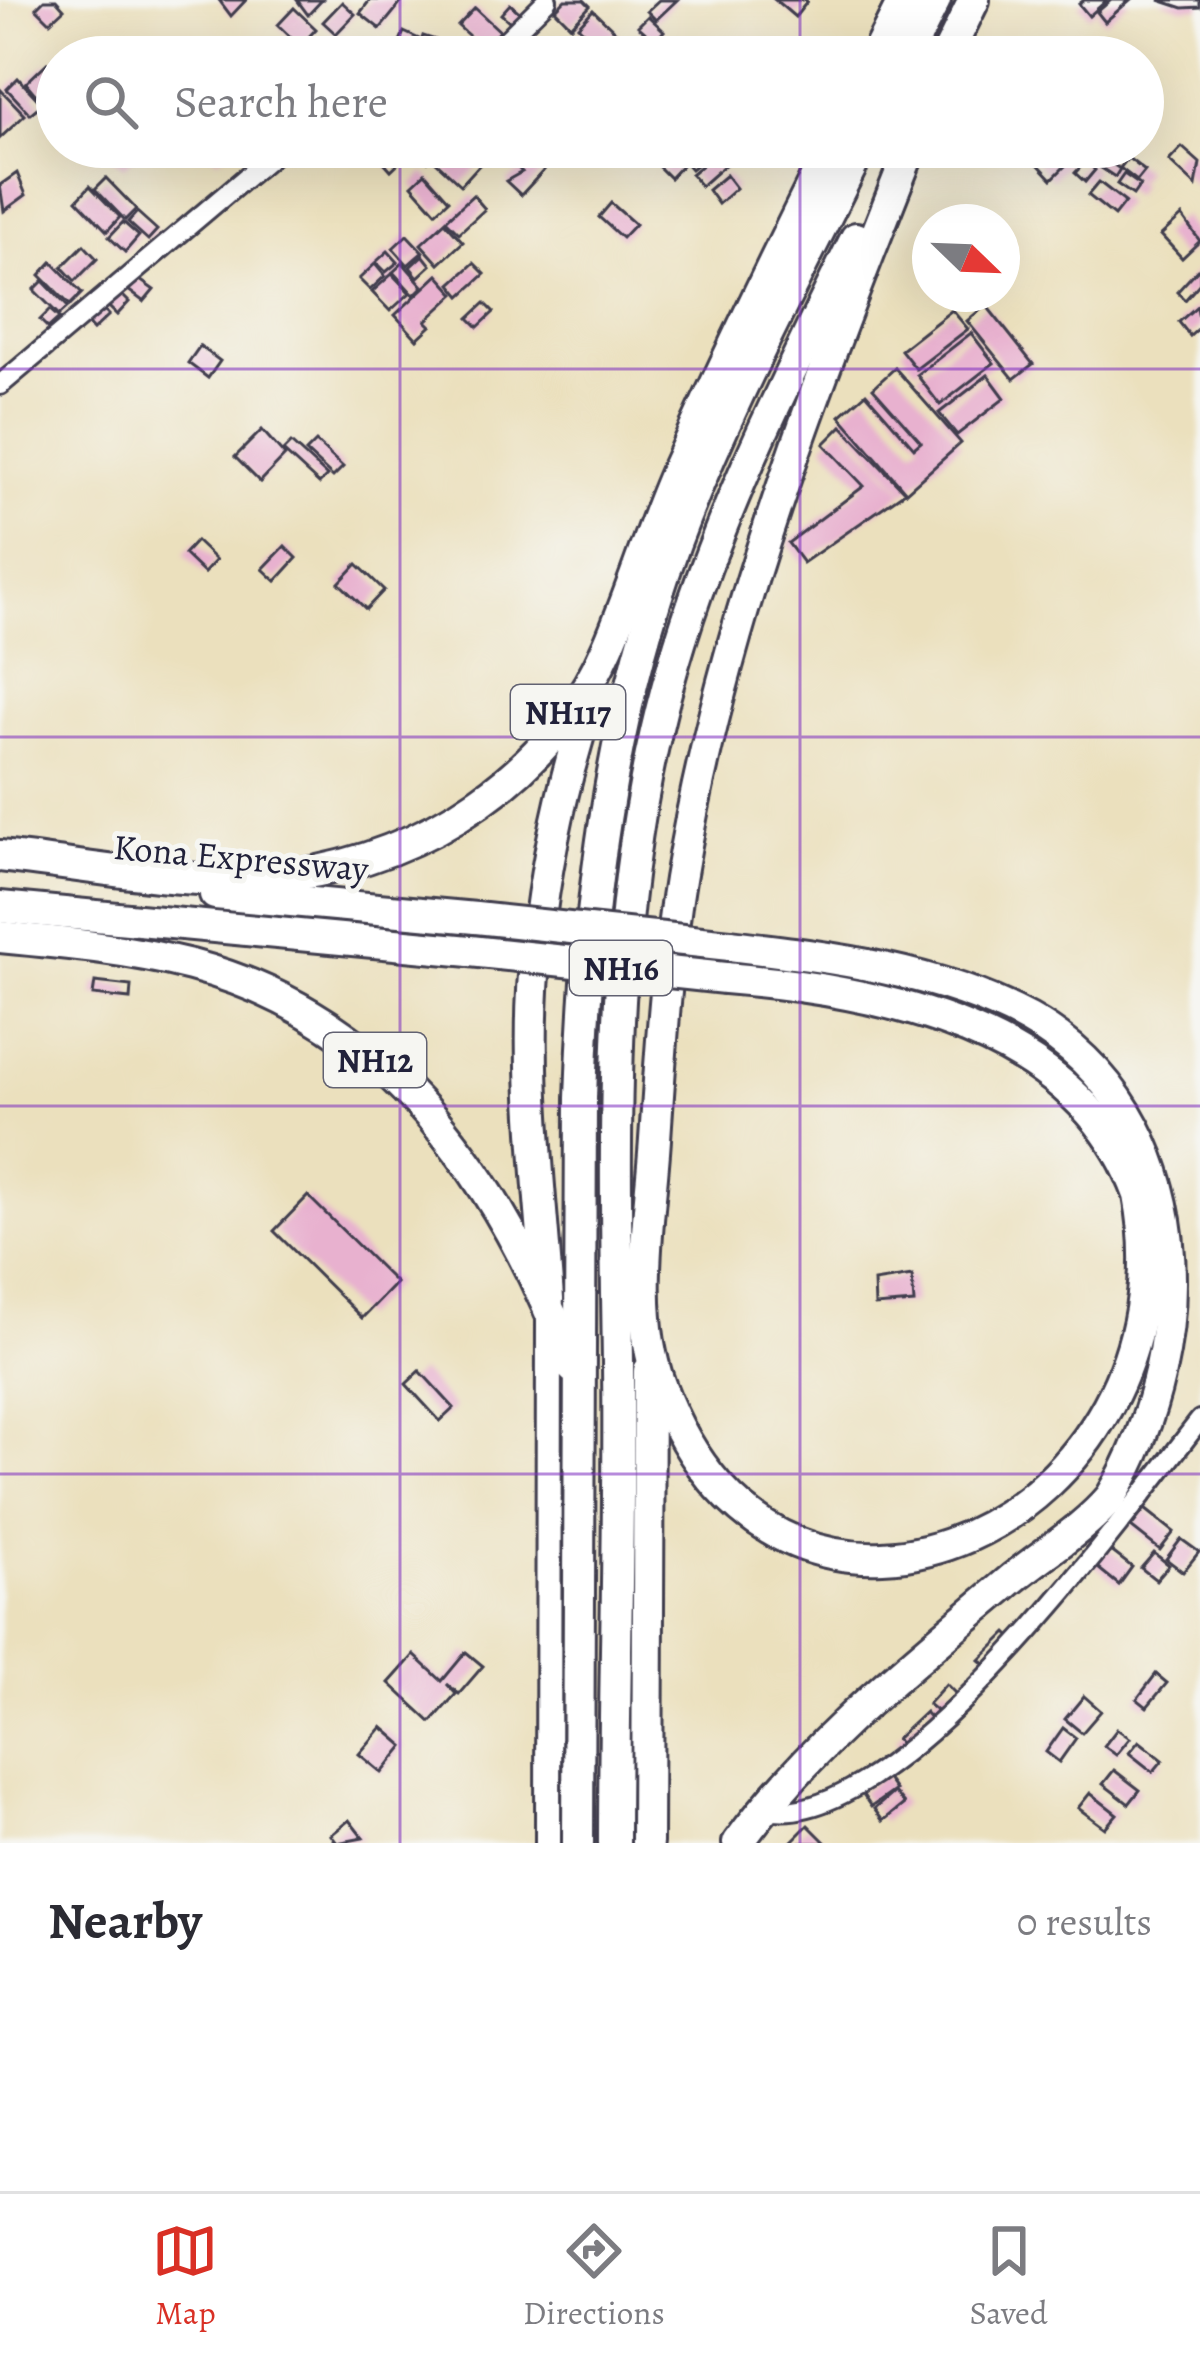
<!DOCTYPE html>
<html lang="en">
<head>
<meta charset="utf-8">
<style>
  body { margin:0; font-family:Alegreya,serif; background:#f7f7f7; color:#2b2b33 }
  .compass { position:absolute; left:912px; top:204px; width:108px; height:108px; border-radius:50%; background:#fff; box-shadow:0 12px 48px #0002; rotate:113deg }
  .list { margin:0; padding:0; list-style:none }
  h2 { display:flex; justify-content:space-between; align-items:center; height:156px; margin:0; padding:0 48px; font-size:51px }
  h2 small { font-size:39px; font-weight:400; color:#7c7c81 }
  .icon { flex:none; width:66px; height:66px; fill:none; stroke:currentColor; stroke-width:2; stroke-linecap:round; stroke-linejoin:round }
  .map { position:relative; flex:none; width:1200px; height:1843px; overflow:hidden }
  .search { position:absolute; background:#fff; box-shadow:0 12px 48px #0002; left:36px; right:36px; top:36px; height:132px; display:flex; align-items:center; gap:30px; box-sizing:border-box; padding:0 42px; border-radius:66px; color:#7c7c81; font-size:45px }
  .sheet { height:348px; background:#fff }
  nav { display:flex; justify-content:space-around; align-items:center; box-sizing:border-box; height:168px; border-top:3px solid #e1e1e2; background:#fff; font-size:33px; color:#7c7c81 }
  nav a { display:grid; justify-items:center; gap:6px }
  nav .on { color:#d93025 }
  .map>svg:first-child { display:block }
  .building { fill:#e8b1cf }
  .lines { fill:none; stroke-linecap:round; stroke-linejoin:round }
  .minor-casing { stroke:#403e4e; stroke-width:24 }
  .tertiary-casing { stroke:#403e4e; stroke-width:30 }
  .trunk-casing { stroke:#403e4e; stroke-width:36 }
  .minor { stroke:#fff; stroke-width:18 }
  .tertiary { stroke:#fff; stroke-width:24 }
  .trunk { stroke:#fff; stroke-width:30 }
  .trunk-bridge-casing { stroke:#403e4e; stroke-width:36; stroke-linecap:butt }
  .trunk-bridge { stroke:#fff; stroke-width:30 }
  .grid { fill:none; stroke:#7b2cbf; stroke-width:3; stroke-opacity:0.55 }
  .labels { text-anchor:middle; stroke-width:10; stroke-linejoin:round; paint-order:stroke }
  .shield { fill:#f6f6f2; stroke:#626272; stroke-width:3 }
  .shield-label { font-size:33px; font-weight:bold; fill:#22223b }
  .street-label { font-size:36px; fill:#22223b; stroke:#f6f6f2 }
</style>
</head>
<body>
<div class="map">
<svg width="1200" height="1843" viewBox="0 0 1200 1843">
  <rect width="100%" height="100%" fill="#f6f6f2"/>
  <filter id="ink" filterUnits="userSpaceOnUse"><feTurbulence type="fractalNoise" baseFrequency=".00833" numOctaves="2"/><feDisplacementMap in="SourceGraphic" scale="24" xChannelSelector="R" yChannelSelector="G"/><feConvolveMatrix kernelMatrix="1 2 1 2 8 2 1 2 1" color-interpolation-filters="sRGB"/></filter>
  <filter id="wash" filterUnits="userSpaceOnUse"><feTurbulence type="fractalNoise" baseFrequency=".004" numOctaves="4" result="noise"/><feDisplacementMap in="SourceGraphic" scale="48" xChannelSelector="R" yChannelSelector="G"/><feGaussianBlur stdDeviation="2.7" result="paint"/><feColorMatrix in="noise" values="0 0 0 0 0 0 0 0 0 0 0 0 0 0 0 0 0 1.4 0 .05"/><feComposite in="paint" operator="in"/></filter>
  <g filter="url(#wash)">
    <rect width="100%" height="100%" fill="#ebe0bd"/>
    <g id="blocks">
      <!-- building -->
      <g class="building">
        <path d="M44,0h12l8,9 -14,13 -14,-14z"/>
        <path d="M219,0h27l-15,16z"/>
        <path d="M297,0h25l-14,15z"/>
        <path d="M370,0h27l4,3 -21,26 -20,-16z"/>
        <path d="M565,0h19l6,6 -19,20 -16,-16z"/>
        <path d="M659,0h18l-21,20 -9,-9z"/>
        <path d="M775,0h29l3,2 -12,15z"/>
        <path d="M1084,0h23l-18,16 -10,-12z"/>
        <path d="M1111,0h19l-25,22 -8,-10z"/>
        <path d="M1159,0h41v7l-17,1z"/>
        <path d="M342,2l13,12 -19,20 -13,-12z"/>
        <path d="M510,4l16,14 -9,10 -16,-14z"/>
        <path d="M294,8l22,21 -16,17 -22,-21z"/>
        <path d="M475,8l29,27 -16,18 -30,-27z"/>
        <path d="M593,10l25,24 -15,16 -25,-24z"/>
        <path d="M648,16l16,15 -9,10 -17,-15z"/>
        <path d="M404,32l15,7 -8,18h-18z"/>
        <path d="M423,36l22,7 -5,14h-24z"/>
        <path d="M79,38l19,19h-24l-7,-6z"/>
        <path d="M1119,39l16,18h-35z"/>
        <path d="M47,63l10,13 -21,19 -10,-12z"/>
        <path d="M18,78l24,26 -12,10 -23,-25z"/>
        <path d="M0,89l25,26 -25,23z"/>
        <path d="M120,147h23l-19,20 -13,-11z"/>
        <path d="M205,147h25l-12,12z"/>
        <path d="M398,147l12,5 -19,18 -8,-9z"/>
        <path d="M418,147h23l-13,14z"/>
        <path d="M450,147h16l16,15 -21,23 -25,-23z"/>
        <path d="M490,147h20l-16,17 -11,-10z"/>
        <path d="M522,147h31l-12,15z"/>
        <path d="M639,147h30l12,11 13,-11 21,3 -24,19 -6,-7 -15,16z"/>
        <path d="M1054,147l25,5 -27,27 -15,-16z"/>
        <path d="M1182,147l18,16 -4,23 -27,-25z"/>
        <path d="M1094,152l26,17 -5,8 -26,-17z"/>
        <path d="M716,153l10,11 -25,22 -10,-12z"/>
        <path d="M529,156l15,14 -23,25 -15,-14 16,-9 -4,-4z"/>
        <path d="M1128,158l17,13 -8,10 -17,-13z"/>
        <path d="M1086,161l9,9 -10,12 -10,-9z"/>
        <path d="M17,173l9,22 -22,16 -4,-26z"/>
        <path d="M425,173l24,27 -13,12 -24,-27z"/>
        <path d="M1124,174l16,11 -7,10 -16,-11z"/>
        <path d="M726,175l10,13 -18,16 -10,-14z"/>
        <path d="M106,178l30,31 -11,11 -30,-31z"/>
        <path d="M1099,182l26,20 -11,14 -26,-21z"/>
        <path d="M90,186l30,31 -13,14 -30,-31z"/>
        <path d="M473,195l12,14 -26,24 -13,-13z"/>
        <path d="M611,203l24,21 -13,14 -23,-21z"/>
        <path d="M137,212l20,18 -9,10 -20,-18z"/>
        <path d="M1182,216l18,25 -18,17 -21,-23z"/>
        <path d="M123,222l16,14 -14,16 -16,-15z"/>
        <path d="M445,222l18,20 -24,22 -18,-20z"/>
        <path d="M407,235l16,17 -15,13 -15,-17z"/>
        <path d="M84,245l13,14 -22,22 -13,-14z"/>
        <path d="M388,251l10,11 -12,10 -10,-10z"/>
        <path d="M423,255l8,10 -13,12 -8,-10z"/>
        <path d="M52,262l30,31 -12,12 -30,-30z"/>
        <path d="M403,263l20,23 -9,9 -21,-23z"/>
        <path d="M474,263l11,11 -24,22 -10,-12z"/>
        <path d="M375,264l10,12 -15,14 -11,-11z"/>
        <path d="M1200,267v16l-15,17 -8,-8z"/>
        <path d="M392,274l18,19 -20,18 -18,-19z"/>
        <path d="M133,275l21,15 -10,12 -20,-15z"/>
        <path d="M438,275l17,19 -29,27 5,5 -14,13 -22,-24z"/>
        <path d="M43,281l25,26 -9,8 -25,-25z"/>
        <path d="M117,290l12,12 -12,13 -13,-13z"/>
        <path d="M485,303l9,9 -16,15 -9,-9z"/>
        <path d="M98,304l11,11 -16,15 -10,-11z"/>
        <path d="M986,305l47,59 -19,15 -47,-58z"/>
        <path d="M1197,306l3,21 -10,9 -11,-14z"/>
        <path d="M50,310l9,8 -11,10 -8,-8z"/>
        <path d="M952,310l16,19 -52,40 -15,-19z"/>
        <path d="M971,333l23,30 -54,42 -23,-30z"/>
        <path d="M200,346l20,15 -12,17 -20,-15z"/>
        <path d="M895,368l66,75 -55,49 -66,-76 26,-23 48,55 7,-6 -48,-54z"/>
        <path d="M988,375l17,23 -48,37 -18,-22z"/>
        <path d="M842,426l63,66 -102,71 -15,-20 76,-57 -40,-42z"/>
        <path d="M262,430l23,26 -25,26 -25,-25z"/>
        <path d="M316,442l27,25 -10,10 -27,-25z"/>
        <path d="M291,443l36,33 -8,8 -36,-33z"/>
        <path d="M196,541l20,19 -12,13 -20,-19z"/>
        <path d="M285,546l12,12 -21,23 -13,-12z"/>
        <path d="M357,564l27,26 -18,19 -27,-26z"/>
        <path d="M95,982l36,4 -1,13 -37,-4z"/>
        <path d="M308,1196l88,87 -34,35 -88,-87z"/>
        <path d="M912,1276l2,27 -39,3 -1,-24z"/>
        <path d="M420,1371l34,37 -14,13 -34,-37z"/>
        <path d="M1145,1509l29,23 -14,18 -29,-23z"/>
        <path d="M1181,1539l18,13 -16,20 -17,-13z"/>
        <path d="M1106,1547l26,20 -13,18 -26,-21z"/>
        <path d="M1154,1553l15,12 -13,15 -15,-12z"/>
        <path d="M1007,1633l7,7 -26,27 -8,-7z"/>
        <path d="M466,1652l17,14 -24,28 -12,-10 9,10 -25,28 -42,-39 25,-28 28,26z"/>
        <path d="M1156,1674l11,9 -20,24 -10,-8z"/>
        <path d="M946,1684l11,11 -17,19 -12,-10z"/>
        <path d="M1084,1696l17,15 -19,22 -17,-14z"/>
        <path d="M925,1712l9,10 -28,27 -10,-10z"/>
        <path d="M382,1727l22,19 -22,27 -23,-19z"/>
        <path d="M1063,1728l13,10 -17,24 -13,-10z"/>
        <path d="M1117,1729l13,9 -14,17 -12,-9z"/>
        <path d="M1139,1741l24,19 -10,12 -24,-19z"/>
        <path d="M1114,1770l26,20 -11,14 -26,-20z"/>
        <path d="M884,1775l11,15 -24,17 -10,-15z"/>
        <path d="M894,1792l10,12 -21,17 -9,-12z"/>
        <path d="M1090,1793l27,21 -12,14 -27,-20z"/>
        <path d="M349,1820l14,18 -26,5 -6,-8z"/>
        <path d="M808,1825l18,18h-36z"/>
      </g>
    </g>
  </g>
  <g filter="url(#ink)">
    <use href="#blocks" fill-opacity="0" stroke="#403e4e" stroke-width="3"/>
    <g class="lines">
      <!-- minor casing -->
      <g class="minor-casing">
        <g id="minor">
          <path d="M489,57l58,-57"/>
          <path d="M0,385l282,-238"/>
          <path d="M764,1808c125,35 365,-298 436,-388"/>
        </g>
      </g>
      <!-- tertiary casing -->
      <g class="tertiary-casing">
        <path id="tertiary" d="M548,1843l1,-526"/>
      </g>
      <!-- trunk casing -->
      <g class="trunk-casing">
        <g id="trunk">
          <path d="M875,57l29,-57"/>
          <path d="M906,57l29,-57"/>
          <path d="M946,57l28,-57"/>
          <path d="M0,856c93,10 197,33 290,20 137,-20 262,-101 318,-230 25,-58 43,-120 69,-178 49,-109 101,-215 154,-321"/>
          <path d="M215,894l261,24"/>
          <path d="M0,907l470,44"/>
          <path d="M0,937c64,6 128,12 191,28 202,53 312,219 382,403"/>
          <path d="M730,945c101,12 209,25 299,74 171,96 171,329 82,478 -26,31 -66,55 -98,81 -97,82 -200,162 -275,265"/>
          <path d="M725,978c156,13 354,50 414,217 61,319 -354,527 -479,190 -28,-75 -10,-168 -5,-246 6,-87 11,-174 25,-260 42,-255 136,-493 231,-732"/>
          <path d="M548,1299c-8,-116 -25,-240 -11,-356 9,-83 28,-170 55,-249"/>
          <path d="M578,1843l3,-745c6,-189 28,-376 94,-555 51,-136 122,-266 186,-396"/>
          <path d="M614,1843c0,-160 6,-320 4,-480 -3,-226 -11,-454 49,-675 42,-157 117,-304 189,-450"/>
          <path d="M647,1843l2,-472"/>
        </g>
      </g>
      <!-- minor -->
      <use href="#minor" class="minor"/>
      <!-- tertiary -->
      <use href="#tertiary" class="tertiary"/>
      <!-- trunk -->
      <use href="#trunk" class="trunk"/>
      <!-- trunk-bridge casing -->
      <g class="trunk-bridge-casing">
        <g id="trunk-bridge">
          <path d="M476,918l254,27"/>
          <path d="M470,951l255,27"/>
        </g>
      </g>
      <!-- trunk-bridge -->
      <use href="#trunk-bridge" class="trunk-bridge"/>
    </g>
  </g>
  <!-- grid -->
  <path class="grid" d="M400,0v57M800,0v57M400,147v1696M800,147v1696M0,369h1200M0,737h1200M0,1106h1200M0,1474h1200"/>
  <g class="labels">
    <!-- shield labels -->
    <g class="shield">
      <rect x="511" y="685" width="114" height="54" rx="9"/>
      <rect x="570" y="941" width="102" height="54" rx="9"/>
      <rect x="324" y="1033" width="102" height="54" rx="9"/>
    </g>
    <g class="shield-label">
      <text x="568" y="724">NH117</text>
      <text x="621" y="980">NH16</text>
      <text x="375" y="1072">NH12</text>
    </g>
    <!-- street labels -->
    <g class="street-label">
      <text transform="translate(241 857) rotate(5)" y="13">Kona Expressway</text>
    </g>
  </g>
</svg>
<svg class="compass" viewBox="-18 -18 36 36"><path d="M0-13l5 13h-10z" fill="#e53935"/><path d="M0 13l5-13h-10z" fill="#7c7c81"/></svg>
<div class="search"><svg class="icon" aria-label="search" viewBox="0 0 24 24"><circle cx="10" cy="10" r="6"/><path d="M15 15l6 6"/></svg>Search here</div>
</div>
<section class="sheet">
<h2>Nearby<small>0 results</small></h2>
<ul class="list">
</ul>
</section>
<nav>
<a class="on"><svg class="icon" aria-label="map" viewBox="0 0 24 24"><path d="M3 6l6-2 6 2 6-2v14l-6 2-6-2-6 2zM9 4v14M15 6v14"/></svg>Map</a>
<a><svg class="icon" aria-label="directions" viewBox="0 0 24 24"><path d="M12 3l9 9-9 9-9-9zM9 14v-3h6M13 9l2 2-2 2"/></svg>Directions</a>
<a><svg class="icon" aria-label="saved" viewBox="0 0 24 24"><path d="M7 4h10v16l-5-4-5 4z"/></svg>Saved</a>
</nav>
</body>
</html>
